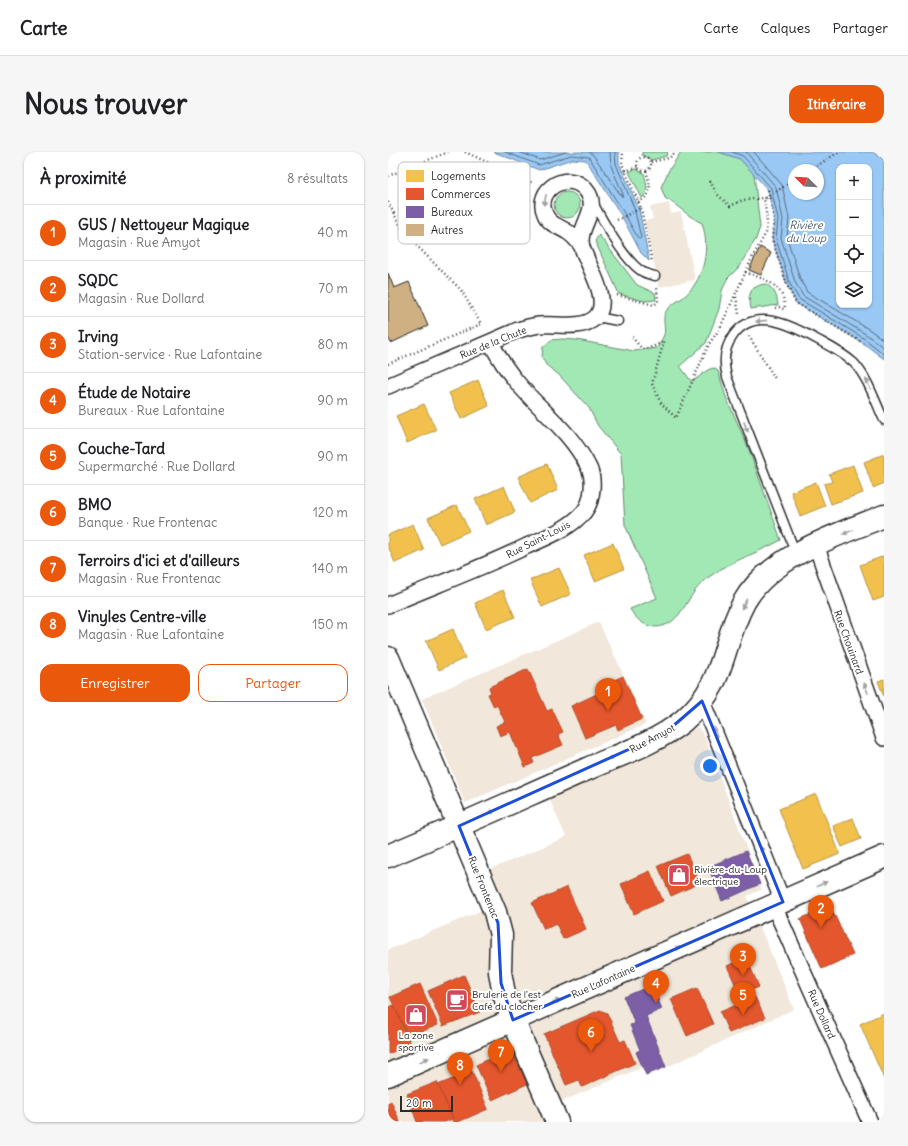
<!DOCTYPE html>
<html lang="fr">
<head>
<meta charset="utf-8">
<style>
  body { margin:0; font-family:Delius,sans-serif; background:#f6f6f6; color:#202124 }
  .controls { position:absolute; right:12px; top:12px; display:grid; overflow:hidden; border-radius:8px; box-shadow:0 1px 3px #0004 }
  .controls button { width:36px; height:36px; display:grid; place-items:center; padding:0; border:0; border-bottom:1px solid #e0e0e0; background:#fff; color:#202124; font:20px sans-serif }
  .compass { position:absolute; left:400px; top:12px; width:36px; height:36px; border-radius:50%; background:#fff; box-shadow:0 1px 3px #0004; rotate:294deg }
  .scale { position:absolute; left:12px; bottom:10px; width:53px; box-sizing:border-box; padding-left:4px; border:2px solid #2b2b2b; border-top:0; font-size:11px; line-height:14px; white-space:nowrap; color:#2b2b2b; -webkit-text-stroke:3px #fff; paint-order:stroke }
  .you { position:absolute; left:322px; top:614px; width:14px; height:14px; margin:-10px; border:3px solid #fff; border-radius:50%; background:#1a73e8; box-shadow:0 0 0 6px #1a73e833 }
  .badge { display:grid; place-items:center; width:26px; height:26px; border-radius:50%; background:#ea580c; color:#fff; font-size:13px; font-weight:700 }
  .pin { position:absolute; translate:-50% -33px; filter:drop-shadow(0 1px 2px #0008) }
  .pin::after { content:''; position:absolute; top:21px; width:14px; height:12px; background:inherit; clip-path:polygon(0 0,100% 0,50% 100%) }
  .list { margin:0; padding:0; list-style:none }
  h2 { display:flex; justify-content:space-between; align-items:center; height:52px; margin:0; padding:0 16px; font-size:17px }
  h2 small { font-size:13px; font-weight:400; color:#757577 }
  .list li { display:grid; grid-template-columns:26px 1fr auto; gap:12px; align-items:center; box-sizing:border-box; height:56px; padding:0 16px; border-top:1px solid #e0e0e0 }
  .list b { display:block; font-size:15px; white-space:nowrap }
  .list p { margin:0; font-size:13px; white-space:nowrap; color:#757577 }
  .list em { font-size:13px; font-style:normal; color:#757577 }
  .actions { display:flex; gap:8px; padding:12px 16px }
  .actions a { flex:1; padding:9px 0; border:1px solid #ea580c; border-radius:12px; text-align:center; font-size:14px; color:#ea580c }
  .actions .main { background:#ea580c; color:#fff }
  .icon { flex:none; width:22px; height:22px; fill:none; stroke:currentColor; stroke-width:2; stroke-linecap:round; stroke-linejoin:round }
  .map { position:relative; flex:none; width:496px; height:970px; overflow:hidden; border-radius:12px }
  header { display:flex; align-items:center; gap:24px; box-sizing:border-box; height:56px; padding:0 20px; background:#fff; border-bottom:1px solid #e0e0e0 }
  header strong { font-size:19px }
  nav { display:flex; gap:22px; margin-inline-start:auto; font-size:14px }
  .intro { display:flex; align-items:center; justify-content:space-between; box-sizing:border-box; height:96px; padding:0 24px }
  h1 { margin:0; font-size:28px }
  .button { padding:10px 18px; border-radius:12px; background:#ea580c; color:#fff; font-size:14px; font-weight:700 }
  main { display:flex; gap:24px; padding:0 24px }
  aside { flex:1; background:#fff; border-radius:12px; box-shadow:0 1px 3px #0004 }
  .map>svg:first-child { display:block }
  .built { fill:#f1e7da }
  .green { fill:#a2e8b5; stroke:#668a70 }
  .water { fill:#99c8f4; stroke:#6d89a4; fill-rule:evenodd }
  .homes { fill:#f2c14e; stroke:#b69444 }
  .shops { fill:#e4572e; stroke:#ac4a2d }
  .offices { fill:#7b5ea7; stroke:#634f82 }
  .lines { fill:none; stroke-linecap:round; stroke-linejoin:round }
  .shore { stroke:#576a7b; stroke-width:1 }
  .building { fill:#cfb083; stroke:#2b2b2b }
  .lane-casing { stroke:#2b2b2b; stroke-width:11 }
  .street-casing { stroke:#2b2b2b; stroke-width:18 }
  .secondary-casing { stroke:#2b2b2b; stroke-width:25 }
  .path { stroke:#2b2b2b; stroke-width:2.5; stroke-dasharray:1 3; stroke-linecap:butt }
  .lane { stroke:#fff; stroke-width:8 }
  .street { stroke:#fff; stroke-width:15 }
  .secondary { stroke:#fff; stroke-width:22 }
  .path-bridge { stroke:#2b2b2b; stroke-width:2.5; stroke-dasharray:1 3; stroke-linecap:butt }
  .oneway { fill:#a0a0a0 }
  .marked { fill:none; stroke:#1d4ed8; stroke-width:3; stroke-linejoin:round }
  .labels { text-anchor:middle; stroke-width:4; stroke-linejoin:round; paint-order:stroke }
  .street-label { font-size:10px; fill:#2b2b2b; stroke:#fff }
  .poi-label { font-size:10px; fill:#2b2b2b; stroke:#fff; text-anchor:start }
  .water-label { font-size:11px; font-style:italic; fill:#4c5a67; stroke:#fff }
  .key { fill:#fff; stroke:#bfbfbf; stroke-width:1 }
  .key-label { font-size:11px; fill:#2b2b2b }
</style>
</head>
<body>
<header>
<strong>Carte</strong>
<nav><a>Carte</a><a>Calques</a><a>Partager</a></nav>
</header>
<div class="intro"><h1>Nous trouver</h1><a class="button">Itinéraire</a></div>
<main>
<aside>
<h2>À proximité<small>8 résultats</small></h2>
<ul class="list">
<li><span class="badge">1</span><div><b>GUS / Nettoyeur Magique</b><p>Magasin · Rue Amyot</p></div><em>40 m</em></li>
<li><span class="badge">2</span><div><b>SQDC</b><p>Magasin · Rue Dollard</p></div><em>70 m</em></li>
<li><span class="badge">3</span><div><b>Irving</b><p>Station-service · Rue Lafontaine</p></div><em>80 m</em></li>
<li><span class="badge">4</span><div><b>Étude de Notaire</b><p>Bureaux · Rue Lafontaine</p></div><em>90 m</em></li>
<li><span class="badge">5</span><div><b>Couche-Tard</b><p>Supermarché · Rue Dollard</p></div><em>90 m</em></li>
<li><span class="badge">6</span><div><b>BMO</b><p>Banque · Rue Frontenac</p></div><em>120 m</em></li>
<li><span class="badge">7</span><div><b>Terroirs d'ici et d'ailleurs</b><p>Magasin · Rue Frontenac</p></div><em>140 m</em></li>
<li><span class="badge">8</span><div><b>Vinyles Centre-ville</b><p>Magasin · Rue Lafontaine</p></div><em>150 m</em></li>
</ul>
<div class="actions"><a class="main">Enregistrer</a><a>Partager</a></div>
</aside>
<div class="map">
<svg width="496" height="970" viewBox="0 0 496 970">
  <rect width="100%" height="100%" fill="#fff"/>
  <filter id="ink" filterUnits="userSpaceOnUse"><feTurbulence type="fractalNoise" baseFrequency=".025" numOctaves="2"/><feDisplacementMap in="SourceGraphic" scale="8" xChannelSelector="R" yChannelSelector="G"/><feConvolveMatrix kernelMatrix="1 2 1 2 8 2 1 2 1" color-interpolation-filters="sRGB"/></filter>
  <g filter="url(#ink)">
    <!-- built -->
    <g class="built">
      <path d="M281,51l2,11 10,-2 14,68 -36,7 -14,-66 8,-2 -3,-12z"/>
      <path d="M211,470l47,102 -181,79 -43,-104z"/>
      <path d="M310,575l5,6 59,156 -15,7 47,113 -147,67 -4,-9 -104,44 6,11h-157v-172l99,-42 4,-39 75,-32 -17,-39 110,-47z"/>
    </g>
    <!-- green -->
    <g class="green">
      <path d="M254,0h26l-2,4 -14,4 -10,-5z"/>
      <path d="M293,0h38l21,7 14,15 6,53 -4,12 -18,29 -11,11 -5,12 -3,18 -13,34 -26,23 11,15c9,-2 13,-12 23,-13l4,3 8,26 22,50 33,93c-26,15 -59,23 -80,44 -14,13 -20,38 -39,42 -14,4 -26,-6 -32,-17l27,-11 -32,-73 -4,-71 -23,-28 -9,-18 -31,-34 -12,-9 -4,-8 1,-10 8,-7 11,-1 15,1 57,11 23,-3c2,-4 5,-9 7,-13 2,-7 -2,-15 1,-22 4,-8 14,-12 21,-18 19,-18 24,-48 16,-72 -14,-6 -24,-18 -37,-25l-4,-11 8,-17z"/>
      <path d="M247,17l9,4c2,9 6,19 -2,25l-13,-26z"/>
      <circle cx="179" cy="53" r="13"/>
      <path d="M211,83l38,50 18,8 1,7 -12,1 -25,-7 -24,-53z"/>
      <path d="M377,132c9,4 12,11 13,21l-27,4 -2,-12 3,-8 8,-4z"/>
    </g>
    <!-- water -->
    <g class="water">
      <path d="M106,0h125v11l20,46 10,52 -8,-8 -20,-38 -35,-55 -14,-1 -33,11z"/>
      <path d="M331,0h154l11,8v199l-21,-16 -67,-40 -9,-18 -15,-46 2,-20 -6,-29 -28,-31zM451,15h30v138h-30zM406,18h24v24h-24z"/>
    </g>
    <!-- homes -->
    <g class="homes">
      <path d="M90,228l11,26 -28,13 -12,-26z"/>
      <path d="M36,252l12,26 -29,13 -11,-27z"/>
      <path d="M496,302v29l-11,5 -9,-26z"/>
      <path d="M159,312l11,26 -28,13 -12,-26z"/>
      <path d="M465,313l10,28 -32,11 -7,-20 8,-2 -3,-8z"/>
      <path d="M428,330l9,24 -25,10 -9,-24z"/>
      <path d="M116,334l11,26 -29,13 -11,-26z"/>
      <path d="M69,353l12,26 -29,13 -12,-26z"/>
      <path d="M25,372l11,26 -29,13 -7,-17v-11z"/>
      <path d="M225,391l11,26 -29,12 -11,-26z"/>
      <path d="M496,404v41l-11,4 -13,-36z"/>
      <path d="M171,416l12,26 -29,13 -12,-27z"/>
      <path d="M115,438l12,27 -29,12 -11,-26z"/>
      <path d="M65,477l12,29 -26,12 -13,-29z"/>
      <path d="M496,527v18l-6,-16z"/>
      <path d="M428,642l24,60 -37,15 -24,-60z"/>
      <path d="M465,666l8,21 -19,8 -9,-21z"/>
      <path d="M496,861v66l-24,-55z"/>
    </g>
    <!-- shops -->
    <g class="shops">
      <path d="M140,517l19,42 5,-2 11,23 -5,2 5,11 -31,13 2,5 -9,4 -15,-35 -10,4 -4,-10 9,-4 -8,-17 -3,2 -6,-13 3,-1 -2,-6z"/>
      <path d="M235,524l19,43 -24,11 -2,-5 -31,13 -14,-32 30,-14 -2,-5z"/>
      <path d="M299,702l13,29 -29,13 -13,-30z"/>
      <path d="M262,719l13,30 -29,13 -13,-30z"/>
      <path d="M179,735l19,42 -23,10 -7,-16 -12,6 -12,-26z"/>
      <path d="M442,753l23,50 -31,14 -22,-50z"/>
      <path d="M358,805l13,30 -19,8 -13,-29z"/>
      <path d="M76,823l16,37 -37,14 -15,-35z"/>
      <path d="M32,832l18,41 -30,12 -18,-40z"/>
      <path d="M309,836l16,36 -26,12 -16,-37z"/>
      <path d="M367,845l10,21 -36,15 -9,-21z"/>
      <path d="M6,853l17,39 -23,10v-47z"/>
      <path d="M212,858l7,3 13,29 5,-2 10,23 -53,24 -3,-7 -13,5 -22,-51z"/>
      <path d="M123,897l16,35 -35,16 -16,-35z"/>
      <path d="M84,919l16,38 -30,13h-4l-16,-37z"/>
      <path d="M49,930l16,37 -8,3h-28l-10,-28z"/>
      <path d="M3,949l9,21h-12v-19z"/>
    </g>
    <!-- offices -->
    <g class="offices">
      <path d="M358,699l14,33 -38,17 -14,-34z"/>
      <path d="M264,833l10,24 -16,7 20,51 -20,8 -10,-23 4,-2 -10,-25 5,-1 -11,-27z"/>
    </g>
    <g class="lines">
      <!-- shore -->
      <g class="shore">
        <path d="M117,0l34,13 32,-10 18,2 35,56 14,25 2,1 1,-2 -7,-29 -18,-44 -1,-12"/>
        <path d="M131,0l21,8 26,-8"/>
        <path d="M201,0l5,4 28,41 1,-3 -12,-28 -1,-14"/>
        <path d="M344,0l11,4 28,32 7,31 -2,20 14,45 9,15 66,40 19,15"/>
        <path d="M358,0l30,35 7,32 -2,19 14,44 8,14 64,39 17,13"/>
        <path d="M366,0l28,33 7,33 -2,20 13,41 7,13 63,38 14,10"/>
      </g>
    </g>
    <!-- building -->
    <g class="building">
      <path d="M372,95l11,6 -10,22 -12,-5z"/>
      <path d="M0,121l6,15 15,-6 19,44 -37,17 -3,-6z"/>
    </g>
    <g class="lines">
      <!-- lane casing -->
      <g class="lane-casing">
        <g id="lane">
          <path d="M205,51c11,19 32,59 50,69 4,2 8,3 12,4"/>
          <path d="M209,165l21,4"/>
          <path d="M408,402l-69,-177c-4,-15 -3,-29 6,-41 21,-31 60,-10 85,4 13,7 25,13 36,23 14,15 21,38 30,57"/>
        </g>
      </g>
      <!-- street casing -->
      <g class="street-casing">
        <g id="street">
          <path d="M0,234l130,-56c7,-2 14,-4 21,-5 17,-2 42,5 56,-7 18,-16 -8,-53 -13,-71 -6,-20 20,-38 4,-57 -17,-21 -52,-1 -41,24 4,10 13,12 21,17 6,3 11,9 15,14"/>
          <path d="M428,393l68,193"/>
          <path d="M0,453c47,-20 94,-37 139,-59 20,-9 42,-17 57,-34 9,-11 11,-34 4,-46 -19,-37 -48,-55 -72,-85 -10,-12 -18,-25 -25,-38"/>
          <path d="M314,549l81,201"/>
          <path d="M386,754l96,216"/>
        </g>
      </g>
      <!-- secondary casing -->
      <g class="secondary-casing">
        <g id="secondary">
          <path d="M0,506l107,254 6,23 -1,37 4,22 9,26 44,102"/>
          <path d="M0,704c67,-28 133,-58 199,-87 32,-14 69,-26 96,-48 44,-38 37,-74 61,-119 26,-46 93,-67 140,-86"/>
          <path d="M0,923l496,-218"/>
        </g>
      </g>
      <!-- path -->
      <g class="path">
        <path d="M77,0l68,31"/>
        <circle cx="256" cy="12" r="7"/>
        <path d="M263,10l18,-4 7,-6"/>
        <path d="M422,18l29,-18"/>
        <path d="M237,19l13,-4"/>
        <path d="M0,24l60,-24"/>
        <path d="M322,29l7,13 13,12 13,-6 21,-2"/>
        <path d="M380,38l6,29 -2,20 15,46 9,18 67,40"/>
        <path d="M0,50l16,31 57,57 20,34"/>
        <path d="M250,50c16,-7 12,-17 8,-32"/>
        <path d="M253,56l11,54"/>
        <path d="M229,68l24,-12 -19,-44 1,-12"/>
        <path d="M357,120c21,8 39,12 40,37"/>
        <path d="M229,143l37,10 4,-3 -1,-14"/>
        <path d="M348,145l3,17"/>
        <path d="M387,156l5,-1 5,3"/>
        <path d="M361,184l27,44"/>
        <path d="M244,185l10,12 11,-2 11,-6 -12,43 9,19 15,15 33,-74 10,-14 34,-74 13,-23 1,-13 -3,-22h2"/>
        <path d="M0,212l93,-40"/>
      </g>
      <!-- lane -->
      <use href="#lane" class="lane"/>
      <!-- street -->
      <use href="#street" class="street"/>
      <!-- secondary -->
      <use href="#secondary" class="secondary"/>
      <!-- path-bridge -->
      <path class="path-bridge" d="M378,46l28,-18"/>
    </g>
    <!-- one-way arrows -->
    <defs><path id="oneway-solid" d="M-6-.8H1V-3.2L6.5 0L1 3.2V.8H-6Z"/></defs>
    <g class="oneway">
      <use href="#oneway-solid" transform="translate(157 48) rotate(102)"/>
      <use href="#oneway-solid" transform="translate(373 169) rotate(174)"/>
      <use href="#oneway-solid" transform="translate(480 232) rotate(-115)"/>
      <use href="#oneway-solid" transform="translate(358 275) rotate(69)"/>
      <use href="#oneway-solid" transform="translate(460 380) rotate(157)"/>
      <use href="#oneway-solid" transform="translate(356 452) rotate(118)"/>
      <use href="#oneway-solid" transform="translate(478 536) rotate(-110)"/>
      <use href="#oneway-solid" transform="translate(327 580) rotate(-112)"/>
      <use href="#oneway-solid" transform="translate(225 605) rotate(156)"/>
      <use href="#oneway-solid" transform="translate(106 659) rotate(156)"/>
      <use href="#oneway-solid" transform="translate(375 700) rotate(-112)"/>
      <use href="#oneway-solid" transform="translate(434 732) rotate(-24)"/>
      <use href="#oneway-solid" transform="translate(287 797) rotate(-24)"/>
      <use href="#oneway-solid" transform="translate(167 850) rotate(-24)"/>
      <use href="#oneway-solid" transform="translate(36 908) rotate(-24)"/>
    </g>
  </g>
  <!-- marked area -->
  <path class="marked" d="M314,549l81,201 -270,118 -12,-37 -3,-60 -39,-97 206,-93z"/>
  <!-- icons -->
  <defs>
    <g id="shop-square" transform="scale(1.15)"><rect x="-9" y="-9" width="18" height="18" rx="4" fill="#d1495b" stroke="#fff"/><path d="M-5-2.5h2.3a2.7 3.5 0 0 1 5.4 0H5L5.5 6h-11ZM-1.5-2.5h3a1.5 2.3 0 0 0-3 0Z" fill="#fff"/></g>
    <g id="cafe-square" transform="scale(1.15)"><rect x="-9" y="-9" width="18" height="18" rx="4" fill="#d1495b" stroke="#fff"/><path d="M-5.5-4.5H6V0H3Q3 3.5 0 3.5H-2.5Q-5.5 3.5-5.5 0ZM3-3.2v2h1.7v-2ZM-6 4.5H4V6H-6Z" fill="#fff"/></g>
  </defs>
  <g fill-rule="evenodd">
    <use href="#shop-square" x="291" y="723"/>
    <use href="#cafe-square" x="69" y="848"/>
    <use href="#shop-square" x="28" y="863"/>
  </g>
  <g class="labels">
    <!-- street labels -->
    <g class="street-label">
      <text transform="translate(105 190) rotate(-22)" y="4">Rue de la Chute</text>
      <text transform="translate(150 387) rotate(-27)" y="4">Rue Saint-Louis</text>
      <text transform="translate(461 490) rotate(70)" y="4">Rue Chouinard</text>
      <text transform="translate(264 586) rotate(-28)" y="4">Rue Amyot</text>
      <text transform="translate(96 735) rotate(68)" y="4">Rue Frontenac</text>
      <text transform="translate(215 829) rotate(-24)" y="4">Rue Lafontaine</text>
      <text transform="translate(434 862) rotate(66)" y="4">Rue Dollard</text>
    </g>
    <!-- poi labels -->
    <g class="poi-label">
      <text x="306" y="721">Rivière-du-Loup<tspan x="306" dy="12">électrique</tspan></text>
      <text x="84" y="846">Brulerie de l'est<tspan x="84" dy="12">Café du clocher</tspan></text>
      <text x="28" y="887" text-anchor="middle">La zone<tspan x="28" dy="12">sportive</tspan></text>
    </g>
    <!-- water labels -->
    <g class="water-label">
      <text x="418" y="77">Rivière<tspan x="418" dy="13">du Loup</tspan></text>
    </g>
  </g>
  <!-- legend -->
  <rect x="10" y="10" width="132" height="82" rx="6" class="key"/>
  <rect x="18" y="18" width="18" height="12" fill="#f2c14e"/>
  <rect x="18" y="36" width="18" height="12" fill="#e4572e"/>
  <rect x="18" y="54" width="18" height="12" fill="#7b5ea7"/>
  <rect x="18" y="72" width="18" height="12" fill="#cfb083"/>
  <g class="key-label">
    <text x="43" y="28">Logements</text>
    <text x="43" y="46">Commerces</text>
    <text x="43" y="64">Bureaux</text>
    <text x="43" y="82">Autres</text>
  </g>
</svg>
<div class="controls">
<button>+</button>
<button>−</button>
<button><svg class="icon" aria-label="locate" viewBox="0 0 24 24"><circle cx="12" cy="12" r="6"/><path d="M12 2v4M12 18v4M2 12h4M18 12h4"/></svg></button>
<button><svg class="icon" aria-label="layers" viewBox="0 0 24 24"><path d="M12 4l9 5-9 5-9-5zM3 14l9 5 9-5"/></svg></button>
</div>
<svg class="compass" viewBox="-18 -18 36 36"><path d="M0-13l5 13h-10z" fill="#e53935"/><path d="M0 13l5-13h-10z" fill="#757577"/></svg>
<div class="scale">20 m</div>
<div class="you"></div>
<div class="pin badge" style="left:220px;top:559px">1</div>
<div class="pin badge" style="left:433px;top:776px">2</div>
<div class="pin badge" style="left:355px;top:824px">3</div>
<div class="pin badge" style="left:268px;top:851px">4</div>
<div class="pin badge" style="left:355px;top:863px">5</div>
<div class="pin badge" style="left:203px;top:900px">6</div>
<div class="pin badge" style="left:113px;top:920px">7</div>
<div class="pin badge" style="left:72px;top:933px">8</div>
</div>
</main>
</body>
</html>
